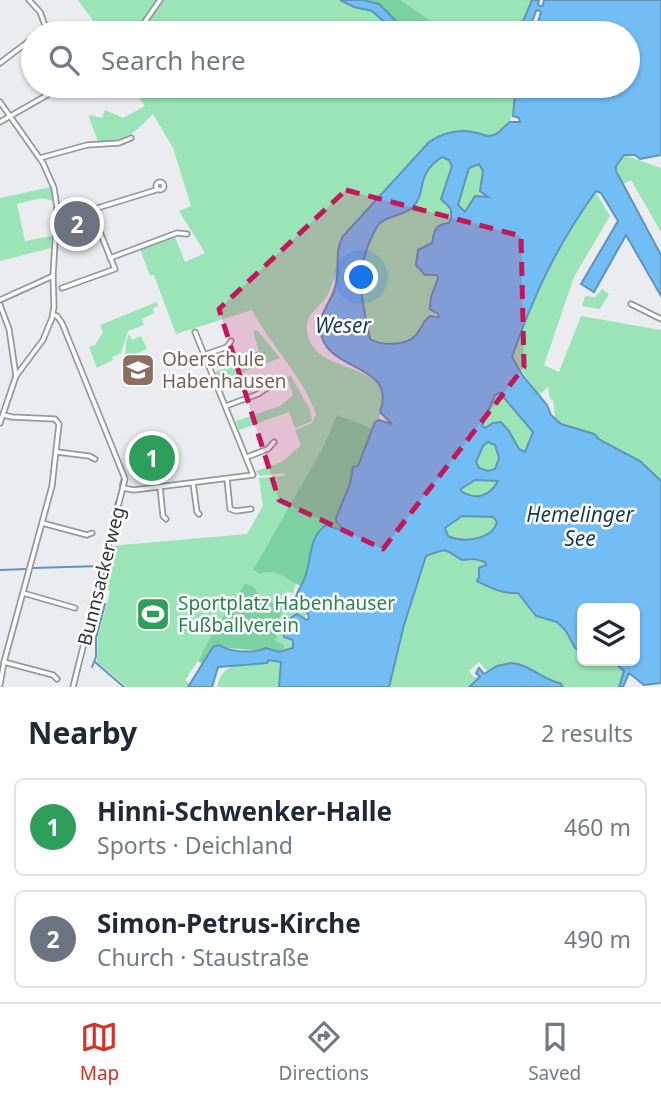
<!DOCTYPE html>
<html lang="en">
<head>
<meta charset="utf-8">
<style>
  body { margin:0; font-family:"Noto Sans",sans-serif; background:#f2f2f3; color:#1f2937 }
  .controls { position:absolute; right:21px; bottom:21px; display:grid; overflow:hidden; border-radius:10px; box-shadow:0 2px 5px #0004 }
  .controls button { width:63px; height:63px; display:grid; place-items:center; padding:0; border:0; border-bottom:2px solid #e0e1e3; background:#fff; color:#1f2937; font:35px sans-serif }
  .you { position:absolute; left:362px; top:278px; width:24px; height:24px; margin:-18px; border:5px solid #fff; border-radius:50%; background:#1a73e8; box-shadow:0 0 0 10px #1a73e833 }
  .badge { display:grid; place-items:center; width:46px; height:46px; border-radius:50%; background:#d93025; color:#fff; font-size:23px; font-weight:700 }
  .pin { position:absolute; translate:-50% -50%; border:4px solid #fff; box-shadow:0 2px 7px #0006 }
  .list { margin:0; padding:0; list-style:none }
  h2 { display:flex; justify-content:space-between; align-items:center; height:91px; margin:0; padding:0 28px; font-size:30px }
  h2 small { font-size:23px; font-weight:400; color:#747a83 }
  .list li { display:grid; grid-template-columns:46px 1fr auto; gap:21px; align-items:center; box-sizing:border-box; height:98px; margin:0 14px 14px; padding:0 14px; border:2px solid #e0e1e3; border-radius:10px }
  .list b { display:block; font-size:26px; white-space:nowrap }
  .list p { margin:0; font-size:23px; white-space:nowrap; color:#747a83 }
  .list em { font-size:23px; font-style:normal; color:#747a83 }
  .icon { flex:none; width:38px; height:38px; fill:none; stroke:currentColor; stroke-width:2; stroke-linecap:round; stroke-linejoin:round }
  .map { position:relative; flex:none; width:661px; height:687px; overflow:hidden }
  .search { position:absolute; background:#fff; box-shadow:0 2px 5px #0004; left:21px; right:21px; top:21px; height:77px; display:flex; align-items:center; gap:18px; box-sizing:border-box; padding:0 24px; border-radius:38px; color:#747a83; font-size:26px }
  .sheet { height:315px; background:#fff }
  nav { display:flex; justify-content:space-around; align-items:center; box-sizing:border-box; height:98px; border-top:2px solid #e0e1e3; background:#fff; font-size:19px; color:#747a83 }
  nav a { display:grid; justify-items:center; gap:4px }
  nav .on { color:#d93025 }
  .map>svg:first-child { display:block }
  .green { fill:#9ae4b8 }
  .forest { fill:#7cd1a0 }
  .water { fill:#72bdf4; stroke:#6094bb; stroke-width:2; fill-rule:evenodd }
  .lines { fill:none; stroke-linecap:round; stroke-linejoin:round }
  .stream { stroke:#6094bb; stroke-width:2 }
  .street-casing { stroke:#96989b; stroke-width:7 }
  .street { stroke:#fff; stroke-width:3.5 }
  .marked { fill:#c2185b; fill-opacity:0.2; stroke:#c2185b; stroke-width:5; stroke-dasharray:14 9; stroke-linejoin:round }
  .labels { text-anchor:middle; stroke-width:5; stroke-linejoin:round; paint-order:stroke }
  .education-label { font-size:19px; fill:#785e54; stroke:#fff; text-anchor:start }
  .street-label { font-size:19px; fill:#353637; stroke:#fff }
  .leisure-label { font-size:19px; fill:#27864d; stroke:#fff; text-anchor:start }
  .water-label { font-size:21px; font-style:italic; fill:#1b3c52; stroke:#fff }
</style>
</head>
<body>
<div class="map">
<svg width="661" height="687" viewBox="0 0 661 687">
  <rect width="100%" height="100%" fill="#ebecf0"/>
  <!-- green -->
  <g class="green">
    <path d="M78,0h79l-24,33h-31z"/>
    <path d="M163,0h177l14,7 18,4 25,22h-257z"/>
    <path d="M401,0h131l-14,33h-70z"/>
    <path d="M131,86h374l7,4 4,10 -6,22 -10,11 -12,4 -12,-4 -22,-2 -25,11 -32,33 -58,69c-3,10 0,23 -4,32 -2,6 -5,14 -8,20 -8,12 -23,19 -20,36 7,46 89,27 74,77 -1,4 -1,8 -2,11 -2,3 -5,5 -7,8l-35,-13 16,24 -100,131 11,3 5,-3c9,2 21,7 27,14l-3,10 -6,-3 -3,8 11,4 12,12 -3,4 -7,-5 -4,34 -10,3 1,-2 -11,-9 3,-2 4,-19 -26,-32 -9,-4c-22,32 -38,66 -60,97l5,4 -2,3h-61l-30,-25 1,-26 12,-44 -9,-11 9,-35 137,-12 16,-28 -4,-28 25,-2 1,-3 -25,3 -4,-5 26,-9 19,-17 -6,-15 17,-7 4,-9c-14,-39 -45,-68 -64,-104l-76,24 -22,-59 -4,1 -10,-27 35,-12 10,25 20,-9 -26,-42 12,-5 -18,-58 -20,-34c-19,19 -26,27 -55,28l-9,-25 1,-2 12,3 3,-8 18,8 22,-12z"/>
    <path d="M624,155l37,13v64l-30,-52 -9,5 -6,-19z"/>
    <path d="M442,157l7,3c6,12 0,16 -4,27 -2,6 -1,12 -1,18l7,4v9l-2,5c-14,1 -15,9 -17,20l-8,4 14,31 -8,27 6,9 -15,10 -6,13c-14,5 -31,11 -45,2l-10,-62 3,-17 10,-26 11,-14 27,-11 5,-7 8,-29z"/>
    <path d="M479,164l4,7 -3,19 8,7 -10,-1 -13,16 -7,-7 11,-37z"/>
    <path d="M51,187l2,14 -11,-3 -25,6 8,37 26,-5v12l-51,13v-63z"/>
    <path d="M595,191l15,25 -36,61 -30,88 15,7 22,-56 80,14v151l-21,-20 -40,-21 -6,-6 -33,-10 -6,-7 -2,-17 -3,-1 -2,-12 -9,8 -27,-38 32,-82 19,-37z"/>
    <path d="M602,289l7,5 -9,15 -18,-3 3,-10 10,1z"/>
    <path d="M157,302l1,4 -5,3 1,4 -12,6 2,6 -16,6 -7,22 -9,4 1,3 -16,8 -8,-21 6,-2 8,-13 -3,-7z"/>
    <path d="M257,330l23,28 -62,23 -3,-9 34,-13 -1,-5 11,-3 -6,-20z"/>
    <path d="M129,334l3,6 9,-4 6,13 -22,10 1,-17z"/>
    <path d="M291,376l19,34 2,11 -17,7 -6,-16 -50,18 -3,-9 44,-15 13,-11 -6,-18z"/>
    <path d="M500,393l33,39 -8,20 -6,-3 -10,-18 -8,-9 -8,1 -8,5 -3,-2 13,-31z"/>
    <path d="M488,442l6,3 5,13 -4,11 -7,2 -9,-3 -3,-6 7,-16z"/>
    <path d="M475,480l23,1c-8,15 -25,21 -38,8z"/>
    <path d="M462,516l31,1 4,6c-5,17 -34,20 -49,13l-3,-8z"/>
    <path d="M443,549l26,12c6,-2 14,-1 18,4l-8,3 -2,13c14,7 25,14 41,12l17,23 22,6 9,9 9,17 7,3v10l32,1 11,10 -6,15h-56l-4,-5h-6c-25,-14 -38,-27 -66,-11l-8,-9 -10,9 5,6h5l-10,10h-80l15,-62 22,-69z"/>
    <path d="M269,660l12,2 -2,25h-62c6,-27 27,-23 50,-24z"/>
  </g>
  <!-- forest -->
  <g class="forest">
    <path d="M363,0h38l47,33h-25l-15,-9 -11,-2 -19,-18z"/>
    <path d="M337,415l35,13 -14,38 -5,1 -3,17 -14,34v3l6,5 -2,4 -10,-5 -17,16 -7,34 -5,11c-14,-5 -23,-19 -41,-12l-7,-4 70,-122z"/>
    <path d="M245,583l9,4 8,11 20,9 -6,32h-3l10,6 1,4 -5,3 -66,-5 -11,17 -4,-3 16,-30z"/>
  </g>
  <!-- water -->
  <g class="water">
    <path d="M340,0h23l16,4 18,18 11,2 15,9h-26l-25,-22 -18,-4z"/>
    <path d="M532,0h7l-1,4 2,2h3l1,-6h117v155l-21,4 -5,-4h-11l-8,11v5l45,84v41l-35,-61 -32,57 -13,-8 37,-63 -17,-28 -5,-2c-39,54 -62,103 -84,166l11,19 24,29 4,10 10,9 33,10 6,6 40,21 21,20v202l-17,2 -15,-12 -6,14h-4l5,-16 -10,-9 -11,-1h32v-53h-53v43l-7,-3 -9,-17 -9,-9 -21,-6 -18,-23c-16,1 -27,-5 -41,-12l2,-4v-9l7,-3 -1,-3 -10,-3 -13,1c-19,-12 -15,-12 -36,-4l-22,69 -15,62h-110l2,-25 -12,-2 -2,3 -49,4 -6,20h-24l25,-40 6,-2c11,7 34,9 47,3l13,4 14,-4v-8l-9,-3c-1,-8 5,-20 13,-23l10,6 2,-2 -1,-4 -13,-11c0,-11 7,-16 10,-26 7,-19 3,-39 21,-52l18,6 -8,-10v-3l14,-34 3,-17 5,-1 17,-44 4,-2 13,4 -12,-12c18,-51 -56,-38 -60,-83 -1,-17 13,-29 16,-45 4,-18 -2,-31 7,-48l86,-94c15,-10 30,-14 48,-9 2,0 9,3 11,3 11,0 14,-9 22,-14h10l-1,-4 -6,-2 2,-22 -10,-8h123v-53h-93l6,-21 -3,-2 -2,1 -8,22h-10zM442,157l7,3 3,6 -11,33 10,10v9l-2,5c-14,1 -15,9 -17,20l-14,7 -2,15 9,10h12l1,3 -7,19 -1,12 8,5 1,3 -9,-1c-8,6 -9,13 -14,19 -9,11 -35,11 -46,4 -7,-35 -15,-61 -1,-96 3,-6 5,-13 10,-19 9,-9 25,-8 34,-17 15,-17 1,-31 29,-50zM479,164l4,7 -3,20 8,6 -13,-1 -10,16 -7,-7 11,-37zM500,393l33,39 -8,20 -6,-3 -10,-18 -8,-9 -8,1 -8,5 -3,-2 13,-31zM488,442l7,3 4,13 -4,11 -7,2 -9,-3 -3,-6 7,-16zM475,480l23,1c-8,15 -22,20 -37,10v-2zM462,516l31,1 4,5c-5,18 -34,21 -49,14l-3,-8z"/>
    <path d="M511,663c18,1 32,17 49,20l3,4h-94l11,-10 -4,-4 3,-5 5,6 13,-8z"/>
  </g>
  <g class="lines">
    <!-- stream -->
    <g class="stream">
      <path d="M120,486l2,-8"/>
      <path d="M117,500l3,-11"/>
      <path d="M112,519l4,-17"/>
      <path d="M106,543l5,-19"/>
      <path d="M103,556l3,-10"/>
      <path d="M33,568l68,-2"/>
      <path d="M0,570l26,-1"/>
      <path d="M98,575l4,-15"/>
      <path d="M93,596l5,-18"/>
      <path d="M91,607l2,-8"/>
      <path d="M85,631l5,-22"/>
      <path d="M81,647l3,-11"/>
      <path d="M95,662l29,25"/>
      <path d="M92,667l4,-10v-19l9,-34"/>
      <path d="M75,669l5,-17"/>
      <path d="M71,687l3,-14"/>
    </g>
    <!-- street casing -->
    <g class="street-casing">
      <g id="street">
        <path d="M29,0l11,12 6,16 -7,5"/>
        <path d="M137,33l23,-33"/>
        <path d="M0,63l33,-25"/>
        <path d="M0,102l43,61 11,25 3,20 -4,68 1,31 -2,11 -9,22 -27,36 -16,47"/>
        <path d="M0,122l63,-36"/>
        <path d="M40,158l47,-13 32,-2 12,-5"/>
        <circle cx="160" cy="186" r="4"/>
        <path d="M57,208l34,2 65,-20"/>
        <path d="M110,258l67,-25 10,1"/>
        <path d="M62,288l53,-19 -24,-59"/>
        <path d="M0,300l53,-24"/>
        <path d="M631,304l30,15"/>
        <path d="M0,305l9,24 7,47"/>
        <path d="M53,315l4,1 5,7 63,156 -52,208"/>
        <path d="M204,355l23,-8 4,-6"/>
        <path d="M226,406l32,-12 9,-6"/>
        <path d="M57,452l32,4 6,3"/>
        <path d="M247,457l21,-8 6,-7"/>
        <path d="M227,479l3,30 6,2 15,-2"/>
        <path d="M193,483l4,29 2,2"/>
        <path d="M160,487l3,29 3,3"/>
        <path d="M123,488l11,2 119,-15 -58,-143"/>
        <path d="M42,523l45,12 5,-2"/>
        <path d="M23,593l52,15"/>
        <path d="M4,662l49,13 4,4"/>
        <path d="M0,685l4,-23 48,-176 7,-62 -4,-5 -43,-2 -9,-2"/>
      </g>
    </g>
    <!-- street -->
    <use href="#street" class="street"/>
  </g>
  <!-- marked area -->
  <path class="marked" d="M346,190l175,46 3,131 -141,182 -104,-49 -60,-191z"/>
  <!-- icons -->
  <defs>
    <g id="school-square" transform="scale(1.75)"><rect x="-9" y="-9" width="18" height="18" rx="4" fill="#8d6e63" stroke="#fff"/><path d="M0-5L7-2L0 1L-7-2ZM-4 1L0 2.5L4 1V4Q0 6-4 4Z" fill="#fff"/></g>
    <g id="stadium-square" transform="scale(1.75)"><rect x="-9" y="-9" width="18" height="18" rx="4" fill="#2e9e5b" stroke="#fff"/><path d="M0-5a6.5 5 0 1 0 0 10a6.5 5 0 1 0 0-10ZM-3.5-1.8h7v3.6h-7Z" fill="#fff"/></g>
  </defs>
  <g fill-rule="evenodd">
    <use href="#school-square" x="138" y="370"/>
    <use href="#stadium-square" x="153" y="614"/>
  </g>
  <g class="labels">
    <!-- education labels -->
    <g class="education-label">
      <text x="162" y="366">Oberschule<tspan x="162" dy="22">Habenhausen</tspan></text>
    </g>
    <!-- street labels -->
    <g class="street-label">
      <text transform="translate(101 576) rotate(-76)" y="7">Bunnsackerweg</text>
    </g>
    <!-- leisure labels -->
    <g class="leisure-label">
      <text x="178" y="610">Sportplatz Habenhauser<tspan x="178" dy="22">Fußballverein</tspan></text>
    </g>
    <!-- water labels -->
    <g class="water-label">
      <text x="343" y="333">Weser</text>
      <text x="580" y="522">Hemelinger<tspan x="580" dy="24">See</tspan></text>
    </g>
  </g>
</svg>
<div class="controls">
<button><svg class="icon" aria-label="layers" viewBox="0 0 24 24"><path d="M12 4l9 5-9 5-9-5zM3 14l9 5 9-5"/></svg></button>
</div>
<div class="you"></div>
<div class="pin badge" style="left:152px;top:458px;background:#2e9e5b">1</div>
<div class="pin badge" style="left:77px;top:224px;background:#6b7280">2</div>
<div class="search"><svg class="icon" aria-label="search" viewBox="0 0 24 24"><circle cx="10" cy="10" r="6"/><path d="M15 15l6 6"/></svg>Search here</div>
</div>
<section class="sheet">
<h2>Nearby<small>2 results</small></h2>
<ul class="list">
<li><span class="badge" style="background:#2e9e5b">1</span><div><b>Hinni-Schwenker-Halle</b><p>Sports · Deichland</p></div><em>460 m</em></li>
<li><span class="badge" style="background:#6b7280">2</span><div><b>Simon-Petrus-Kirche</b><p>Church · Staustraße</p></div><em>490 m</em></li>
</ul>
</section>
<nav>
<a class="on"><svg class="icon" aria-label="map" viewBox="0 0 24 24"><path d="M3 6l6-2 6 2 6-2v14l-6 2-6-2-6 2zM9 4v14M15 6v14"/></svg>Map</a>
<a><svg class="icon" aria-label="directions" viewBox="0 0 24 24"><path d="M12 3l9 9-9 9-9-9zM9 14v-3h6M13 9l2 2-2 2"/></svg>Directions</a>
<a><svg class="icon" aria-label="saved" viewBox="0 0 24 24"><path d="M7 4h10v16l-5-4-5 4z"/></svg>Saved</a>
</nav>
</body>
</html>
